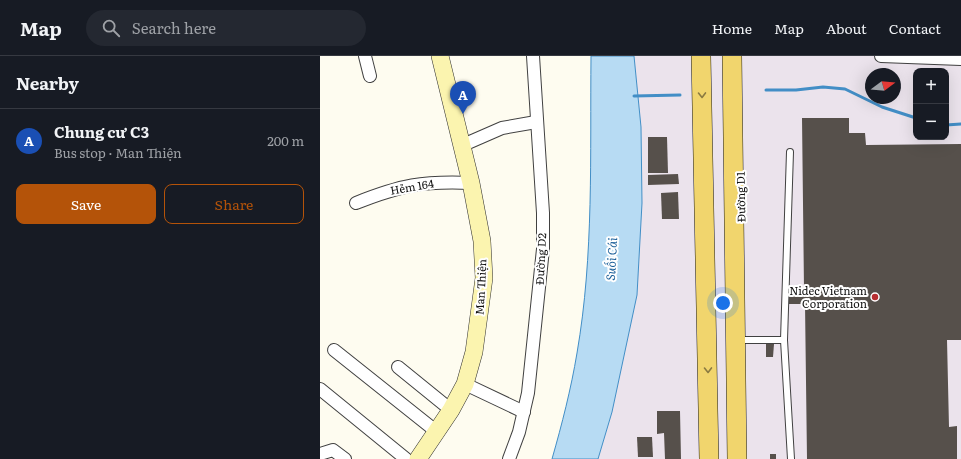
<!DOCTYPE html>
<html lang="en">
<head>
<meta charset="utf-8">
<style>
  body { margin:0; font-family:Literata,serif; background:#242831; color:#f1f3f6 }
  .controls { position:absolute; right:12px; top:12px; display:grid; overflow:hidden; border-radius:8px; box-shadow:0 4px 16px #0002 }
  .controls button { width:36px; height:36px; display:grid; place-items:center; padding:0; border:0; border-bottom:1px solid #363941; background:#171b24; color:#f1f3f6; font:20px sans-serif }
  .compass { position:absolute; left:545px; top:12px; width:36px; height:36px; border-radius:50%; background:#171b24; box-shadow:0 4px 16px #0002; rotate:74deg }
  .you { position:absolute; left:403px; top:247px; width:14px; height:14px; margin:-10px; border:3px solid #fff; border-radius:50%; background:#1a73e8; box-shadow:0 0 0 6px #1a73e833 }
  .badge { display:grid; place-items:center; width:26px; height:26px; border-radius:50%; background:#b45309; color:#fff; font-size:13px; font-weight:700 }
  .pin { position:absolute; translate:-50% -33px; filter:drop-shadow(0 1px 2px #0008) }
  .pin::after { content:''; position:absolute; top:21px; width:14px; height:12px; background:inherit; clip-path:polygon(0 0,100% 0,50% 100%) }
  .list { margin:0; padding:0; list-style:none }
  h2 { display:flex; justify-content:space-between; align-items:center; height:52px; margin:0; padding:0 16px; font-size:17px }
  h2 small { font-size:13px; font-weight:400; color:#9ea1a6 }
  .list li { display:grid; grid-template-columns:26px 1fr auto; gap:12px; align-items:center; box-sizing:border-box; height:64px; padding:0 16px; border-top:1px solid #363941 }
  .list b { display:block; font-size:15px; white-space:nowrap }
  .list p { margin:0; font-size:13px; white-space:nowrap; color:#9ea1a6 }
  .list em { font-size:13px; font-style:normal; color:#9ea1a6 }
  .actions { display:flex; gap:8px; padding:12px 16px }
  .actions a { flex:1; padding:9px 0; border:1px solid #b45309; border-radius:8px; text-align:center; font-size:14px; color:#b45309 }
  .actions .main { background:#b45309; color:#fff }
  .icon { flex:none; width:22px; height:22px; fill:none; stroke:currentColor; stroke-width:2; stroke-linecap:round; stroke-linejoin:round }
  .map { position:relative; flex:none; width:641px; height:403px; overflow:hidden }
  header { display:flex; align-items:center; gap:24px; box-sizing:border-box; height:56px; padding:0 20px; background:#171b24; border-bottom:1px solid #363941 }
  header strong { font-size:19px }
  nav { display:flex; gap:22px; margin-inline-start:auto; font-size:14px }
  .search { width:280px; height:36px; background:#242831; display:flex; align-items:center; gap:10px; box-sizing:border-box; padding:0 14px; border-radius:22px; color:#9ea1a6; font-size:15px }
  main { display:flex }
  aside { flex:1; background:#171b24 }
  .map>svg:first-child { display:block }
  .industrial { fill:#ebe3ec; fill-rule:evenodd }
  .water { fill:#b7dbf3; stroke:#428ec6 }
  .lines { fill:none; stroke-linecap:round; stroke-linejoin:round }
  .stream { stroke:#428ec6; stroke-width:3 }
  .building { fill:#56504b }
  .lane-casing { stroke:#414141; stroke-width:8 }
  .street-casing { stroke:#414141; stroke-width:14 }
  .secondary-casing { stroke:#303030; stroke-width:18 }
  .primary-casing { stroke:#1f1f1f; stroke-width:20 }
  .lane { stroke:#fff; stroke-width:6 }
  .street { stroke:#fff; stroke-width:12 }
  .secondary { stroke:#fbf4af; stroke-width:17 }
  .primary { stroke:#f1d56d; stroke-width:19 }
  .oneway { stroke:#8b7b42 }
  .poi-dot { fill:#b72d30; stroke:#fff; stroke-width:1.5 }
  .labels { text-anchor:middle; stroke-width:4; stroke-linejoin:round; paint-order:stroke }
  .street-label { font-size:11px; fill:#0e0e0e; stroke:#fff }
  .poi-label { font-size:11px; fill:#0e0e0e; stroke:#fff; text-anchor:end }
  .water-label { font-size:12px; font-style:italic; fill:#1d609a; stroke:#fff }
</style>
</head>
<body>
<header>
<strong>Map</strong>
<div class="search"><svg class="icon" aria-label="search" viewBox="0 0 24 24"><circle cx="10" cy="10" r="6"/><path d="M15 15l6 6"/></svg>Search here</div>
<nav><a>Home</a><a>Map</a><a>About</a><a>Contact</a></nav>
</header>
<main>
<aside>
<h2>Nearby<small></small></h2>
<ul class="list">
<li><span class="badge" style="background:#1a4fb4">A</span><div><b>Chung cư C3</b><p>Bus stop · Man Thiện</p></div><em>200 m</em></li>
</ul>
<div class="actions"><a class="main">Save</a><a>Share</a></div>
</aside>
<div class="map">
<svg width="641" height="403" viewBox="0 0 641 403">
  <rect width="100%" height="100%" fill="#fefcf0"/>
  <!-- industrial -->
  <path class="industrial" d="M314,0h327v403h-363l14,-47 25,-118 5,-91 -1,-76zM596,15h30v66h-30zM551,18h24v24h-24z"/>
  <!-- water -->
  <path class="water" d="M271,0h43l7,71 1,76 -5,92 -25,117 -14,47h-46c10,-35 19,-70 25,-106 17,-98 13,-199 14,-297z"/>
  <g class="lines">
    <!-- stream -->
    <g class="stream">
      <path d="M446,34h30l27,-3 22,2 37,18 34,11"/>
      <path d="M314,40l46,-1"/>
      <path d="M626,69l15,-1"/>
    </g>
  </g>
  <!-- building -->
  <g class="building">
    <path d="M482,62h47v15h16l1,12 95,-1v196h-14l2,87 8,-1v33h-150l-2,-155h-16v-15h15z"/>
    <path d="M328,81h19l1,36h-20z"/>
    <path d="M358,118l1,10 -31,1v-10z"/>
    <path d="M358,136l1,27h-17l-1,-26z"/>
    <path d="M446,288h8l-1,13h-7z"/>
    <path d="M337,355h23l1,48h-16l-1,-26 -7,1z"/>
    <path d="M317,381h15l1,20h-15z"/>
    <rect x="450" y="398" width="6" height="5"/>
  </g>
  <g class="lines">
    <!-- lane casing -->
    <g class="lane-casing">
      <g id="lane">
        <path d="M470,96l-6,188 7,119"/>
        <path d="M418,284h46"/>
      </g>
    </g>
    <!-- street casing -->
    <g class="street-casing">
      <g id="street">
        <path d="M45,0l5,20"/>
        <path d="M561,0l80,3"/>
        <path d="M143,89l39,-17 34,-6"/>
        <path d="M36,147c45,-18 66,-22 115,-20"/>
        <path d="M14,294l103,82"/>
        <path d="M78,311l53,43"/>
        <path d="M145,328l59,28"/>
        <path d="M0,333l86,70"/>
        <path d="M0,398l13,-4 12,9"/>
        <path d="M189,403l10,-27 9,-39 15,-144v-36l-10,-157"/>
      </g>
    </g>
    <!-- secondary casing -->
    <g class="secondary-casing">
      <path id="secondary" d="M98,403l33,-49 14,-26 9,-32 10,-74 -2,-37 -11,-58 -31,-127"/>
    </g>
    <!-- primary casing -->
    <g class="primary-casing">
      <g id="primary">
        <path d="M381,0l8,403"/>
        <path d="M412,0l5,403"/>
      </g>
    </g>
    <!-- lane -->
    <use href="#lane" class="lane"/>
    <!-- street -->
    <use href="#street" class="street"/>
    <!-- secondary -->
    <use href="#secondary" class="secondary"/>
    <!-- primary -->
    <use href="#primary" class="primary"/>
  </g>
  <!-- one-way arrows -->
  <defs><path id="oneway-chevron" d="M-2-3.5L2.5 0L-2 3.5" fill="none" stroke-width="1.6" stroke-linecap="round" stroke-linejoin="round"/></defs>
  <g class="oneway">
    <use href="#oneway-chevron" transform="translate(382 39) rotate(89)"/>
    <use href="#oneway-chevron" transform="translate(388 314) rotate(89)"/>
  </g>
  <!-- markers -->
  <circle class="poi-dot" cx="555" cy="241" r="4"/>
  <g class="labels">
    <!-- street labels -->
    <g class="street-label">
      <text transform="translate(92 131) rotate(-10)" y="4">Hẻm 164</text>
      <text transform="translate(421 141) rotate(-91)" y="4">Đường D1</text>
      <text transform="translate(221 203) rotate(-87)" y="4">Đường D2</text>
      <text transform="translate(161 231) rotate(-87)" y="4">Man Thiện</text>
    </g>
    <!-- poi labels -->
    <g class="poi-label">
      <text x="547" y="239">Nidec Vietnam<tspan x="547" dy="13">Corporation</tspan></text>
    </g>
    <!-- water labels -->
    <g class="water-label">
      <text transform="translate(292 203) rotate(-87)" y="4">Suối Cái</text>
    </g>
  </g>
</svg>
<div class="controls">
<button>+</button>
<button>−</button>
</div>
<svg class="compass" viewBox="-18 -18 36 36"><path d="M0-13l5 13h-10z" fill="#e53935"/><path d="M0 13l5-13h-10z" fill="#9ea1a6"/></svg>
<div class="you"></div>
<div class="pin badge" style="left:143px;top:58px;background:#1a4fb4">A</div>
</div>
</main>
</body>
</html>
